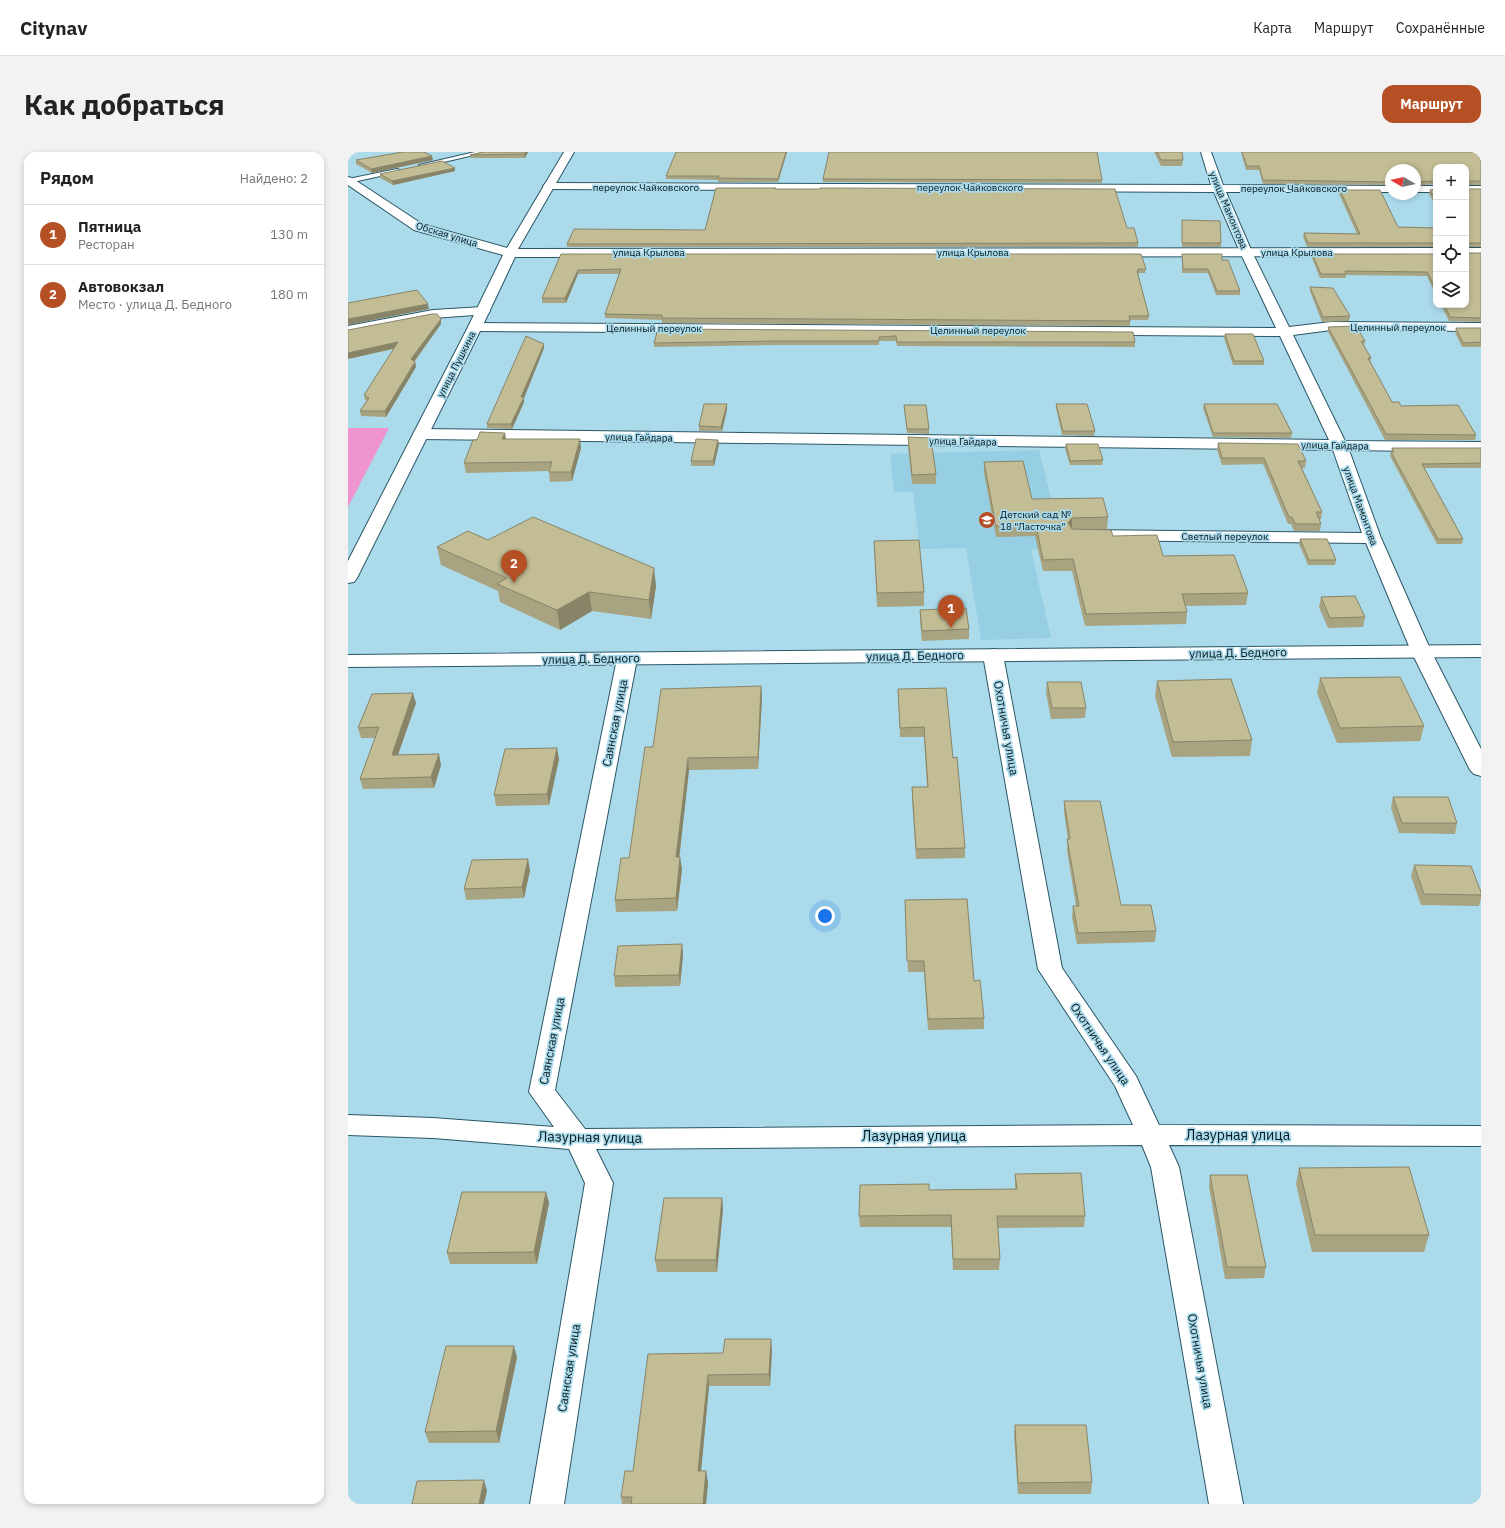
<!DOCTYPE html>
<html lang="ru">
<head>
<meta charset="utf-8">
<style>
  body { margin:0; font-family:"IBM Plex Sans",sans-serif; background:#f2f2f2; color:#222 }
  .controls { position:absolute; right:12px; top:12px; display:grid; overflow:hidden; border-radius:8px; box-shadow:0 2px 6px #0003 }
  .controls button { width:36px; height:36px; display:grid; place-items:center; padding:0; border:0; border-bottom:1px solid #e0e0e0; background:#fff; color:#222; font:20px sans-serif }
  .compass { position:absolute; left:1037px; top:12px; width:36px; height:36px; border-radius:50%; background:#fff; box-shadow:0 2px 6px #0003; rotate:279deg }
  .you { position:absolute; left:477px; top:764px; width:14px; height:14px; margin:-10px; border:3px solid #fff; border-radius:50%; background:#1a73e8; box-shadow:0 0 0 6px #1a73e833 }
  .badge { display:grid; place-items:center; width:26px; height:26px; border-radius:50%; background:#b54f24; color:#fff; font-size:13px; font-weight:700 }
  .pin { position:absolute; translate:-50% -33px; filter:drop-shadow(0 1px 2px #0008) }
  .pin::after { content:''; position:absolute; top:21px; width:14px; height:12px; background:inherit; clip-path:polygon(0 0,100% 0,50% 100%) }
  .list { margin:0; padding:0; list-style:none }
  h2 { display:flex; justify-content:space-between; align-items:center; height:52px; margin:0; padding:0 16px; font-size:17px }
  h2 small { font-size:13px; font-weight:400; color:#767676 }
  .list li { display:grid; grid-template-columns:26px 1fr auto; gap:12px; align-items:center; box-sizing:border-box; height:60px; padding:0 16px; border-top:1px solid #e0e0e0 }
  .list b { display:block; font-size:15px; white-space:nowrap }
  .list p { margin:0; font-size:13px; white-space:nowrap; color:#767676 }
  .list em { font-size:13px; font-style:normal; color:#767676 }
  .icon { flex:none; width:22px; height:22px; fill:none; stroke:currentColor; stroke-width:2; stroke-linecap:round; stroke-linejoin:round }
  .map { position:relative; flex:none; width:1133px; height:1352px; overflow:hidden; border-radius:12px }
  header { display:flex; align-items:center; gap:24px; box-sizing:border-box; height:56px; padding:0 20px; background:#fff; border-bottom:1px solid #e0e0e0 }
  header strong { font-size:19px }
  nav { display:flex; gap:22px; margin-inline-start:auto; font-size:14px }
  .intro { display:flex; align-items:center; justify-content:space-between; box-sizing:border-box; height:96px; padding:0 24px }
  h1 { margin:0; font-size:28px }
  .button { padding:10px 18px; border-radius:12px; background:#b54f24; color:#fff; font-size:14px; font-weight:700 }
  main { display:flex; gap:24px; padding:0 24px }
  aside { flex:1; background:#fff; border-radius:12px; box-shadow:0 2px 6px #0003 }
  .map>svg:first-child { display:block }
  .built { fill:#96cfe3 }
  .green { fill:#f094cf }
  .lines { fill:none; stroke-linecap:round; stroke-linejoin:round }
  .service-casing { stroke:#2a5765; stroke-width:2 }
  .minor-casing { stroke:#2a5765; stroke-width:2 }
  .tertiary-casing { stroke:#2a5765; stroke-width:2 }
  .service { fill:#fff; fill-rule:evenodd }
  .minor { fill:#fff; fill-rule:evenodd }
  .tertiary { fill:#fff; fill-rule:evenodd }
  .wall { fill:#a8a380 }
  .shaded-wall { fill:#888468 }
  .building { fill:#c3bd95; stroke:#888468 }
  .labels { text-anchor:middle; stroke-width:3.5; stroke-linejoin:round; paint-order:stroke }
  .far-street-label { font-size:10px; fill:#06191f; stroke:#abdaeb }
  .far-poi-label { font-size:10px; fill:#06191f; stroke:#abdaeb; text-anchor:start }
  .street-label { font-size:12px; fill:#06191f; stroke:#abdaeb }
  .near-street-label { font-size:14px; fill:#06191f; stroke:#abdaeb }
</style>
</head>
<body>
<header>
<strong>Citynav</strong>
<nav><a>Карта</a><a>Маршрут</a><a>Сохранённые</a></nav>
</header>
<div class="intro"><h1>Как добраться</h1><a class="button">Маршрут</a></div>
<main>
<aside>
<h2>Рядом<small>Найдено: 2</small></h2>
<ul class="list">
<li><span class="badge">1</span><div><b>Пятница</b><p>Ресторан</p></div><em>130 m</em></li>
<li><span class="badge">2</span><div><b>Автовокзал</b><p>Место · улица Д. Бедного</p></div><em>180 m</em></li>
</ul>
</aside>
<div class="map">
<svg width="1133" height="1352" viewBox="0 0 1133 1352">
  <rect width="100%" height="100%" fill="#abdaeb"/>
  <!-- built -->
  <path class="built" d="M691,298l24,97 -32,2 20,89 -70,2 -15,-92 -46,1 -7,-57h-19l-4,-38z"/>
  <!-- green -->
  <path class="green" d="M0,276h41l-41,79z"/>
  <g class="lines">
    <!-- service casing -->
    <g class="service-casing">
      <g id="service">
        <path d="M127,0h12l-65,15 -3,-2z"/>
        <path d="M49,17l2,1v2l-51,11v-4z"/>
      </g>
    </g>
    <!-- minor casing -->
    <g class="minor-casing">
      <g id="minor">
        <path d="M853,0h10l12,33 168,1v6h-165l26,60 37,75 42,-5 150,1v8l-150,-1 -38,5 52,106 136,1v10l-132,-2 32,88 50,113 50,98v27l-7,-2 -4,-4 -59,-119 -45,-108 -283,-3 -6,-1 -3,-4 3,-4 6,-1 279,3 -29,-83 -912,-11 -6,-2 -2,-3 2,-3 6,-2 908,11 -49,-104 -805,-5 -5,-1 -2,-3 2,-3 5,-1 801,5 -36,-76 -26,-60 -665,-3 -4,-1 -2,-2 2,-2 4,-1 662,2z"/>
        <path d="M0,25l4,1 70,46 92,26 2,3 -2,3 -4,1 -96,-27 -66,-45z"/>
        <rect x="1067" y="34" width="21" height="6"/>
        <rect x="1118" y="34" width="15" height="6"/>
        <path d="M135,155l5,1 2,3 -2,3 -55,4 -85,16v-8l85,-16z"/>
        <path d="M645,497l7,2 3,4 59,313 74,108 23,49 322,1v20l-312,-1 10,22 64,337h-34l-58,-337 -9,-22 -546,4 17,34 -49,321h-34l55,-321 -16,-34 -136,-11 -85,-3v-20l85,3 121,9 -25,-35 88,-433 3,-4 7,-2 7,2 3,4 -82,431 30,39 548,-4 -18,-39 -77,-117 -55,-314 3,-4z"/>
      </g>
    </g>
    <!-- tertiary casing -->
    <g class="tertiary-casing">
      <g id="tertiary">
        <path d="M216,0h10l-56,97 918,-1v8l-921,1 -33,70 -125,251 -3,4 -6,1v-22l120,-234 36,-74z"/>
        <rect x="1118" y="96" width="15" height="8"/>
        <path d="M1133,493v12l-1133,10v-12z"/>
      </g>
    </g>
    <!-- service -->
    <use href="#service" class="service"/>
    <!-- minor -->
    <use href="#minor" class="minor"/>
    <!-- tertiary -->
    <use href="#tertiary" class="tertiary"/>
  </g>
  <!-- wall -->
  <g class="wall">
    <path d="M135,0h45l-3,6h-54l-1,-3z"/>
    <path d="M328,0h111l-9,30h-60v-2l-52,-1v-3z"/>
    <path d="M806,0h28l1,8 -1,6h-21z"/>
    <path d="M893,0h240v33h-15v-18h-30v17l-21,2v-16h-24v15l-128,-1 -4,-14h-13z"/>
    <path d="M8,8h77l-61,13 -16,-9z"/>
    <path d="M107,19l-62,14 -13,-7v-4z"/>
    <path d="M475,27l279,1v3l-279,-1z"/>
    <path d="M428,36v1l351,39 11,15v4h-571v-3l138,-14z"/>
    <path d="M1088,37v17l-7,-12 1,-4z"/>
    <rect x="1118" y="37" width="15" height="58"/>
    <path d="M992,38l58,37 38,1v19h-129l-4,-10 1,-4 53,1 -18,-40z"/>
    <path d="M834,68l39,23v4h-39z"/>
    <path d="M1133,101v69l-32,-1 -8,-16h25z"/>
    <path d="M213,102l585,15 -1,4h-6l-1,2 11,41 -1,4h-18v6l-468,-3v-3l-57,-2v-4l14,-40h-41l-12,29h-24v-5z"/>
    <path d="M834,102l40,6 18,31v4h-24l-8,-22h-26z"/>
    <path d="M964,102h124v41l-9,-19 -81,-1v3h-26l-8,-20z"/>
    <path d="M962,135l40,29 -1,5 -27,1 -12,-31z"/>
    <path d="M93,167v5l-26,37 1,6 -30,50 -25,-1 -1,-5 7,-10 -2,-1 -1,-5 30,-46 -46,10v-29z"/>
    <path d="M980,175l37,14 -1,5 7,12 -1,4 22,40 84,33 -1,5h-90l-57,-108z"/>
    <path d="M1108,176h25v19h-19l-7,-15z"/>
    <path d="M310,177l477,13v5l-238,-1 -1,-5h-17v4h-105l-120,2v-4z"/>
    <path d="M877,182l39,27v4h-31l-9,-27z"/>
    <path d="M196,192v4l-20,50v4l-12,27 -25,-1v-4z"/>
    <path d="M379,252v5l-5,22h-23v-5z"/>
    <path d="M708,252l39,27 -1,5 -32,-1 -6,-27z"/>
    <path d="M856,252l88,29 -1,5 -78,-1 -10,-29z"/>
    <path d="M556,253l25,24v5l-22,-1z"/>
    <path d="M157,281l1,6 75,9 -9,33 -22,1 -1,-10v-1l-83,2 -2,-10 13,-23z"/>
    <path d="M560,285l28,37v10h-24l-4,-38z"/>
    <path d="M870,291l88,18 -1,7h-3l20,44 -1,7h-2l2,5 -1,7h-26l-3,-7h-3l-25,-60 -41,1 -5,-15z"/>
    <path d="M371,292l-5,22h-23v-5z"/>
    <path d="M718,292l37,16 -1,5h-32l-5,-17z"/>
    <path d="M1044,296h89v20h-57l39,71 -1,5h-25l-47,-88z"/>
    <path d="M636,310l48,37 76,18 -1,12h-22l28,7 50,20 85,37 -2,12 -61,1 2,6 -1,12 -101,2 -13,-55h-29l-8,-35 -39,1 -12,-64z"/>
    <path d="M952,387l36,21 -1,5h-27l-9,-21z"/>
    <path d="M140,388l168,46 -5,33 -59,-8 -32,19 -60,-28 -2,-11 -57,-26 -4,-18z"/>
    <path d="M526,389l50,51v14l-47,1z"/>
    <path d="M973,445l44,20 -2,10 -35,1 -9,-21z"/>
    <path d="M572,458l49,19v10l-47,2 -2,-21z"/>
    <path d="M972,526l104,48 -4,15 -83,2 -20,-50z"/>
    <path d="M809,529l95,59 -2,16 -78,1 -17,-61z"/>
    <path d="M699,530l39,26 -1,10 -34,1 -5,-26z"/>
    <path d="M413,534l1,12 -4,71 -69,1 -10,87 3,12 -5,42 -61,1 -1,-12 14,-42 24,-111z"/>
    <path d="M550,537l55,69 12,90v10l-49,1 -4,-62v-10h15l-3,-50h-24z"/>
    <path d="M68,551l-18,52 43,10 -7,23 -71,1 -3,-10 15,-41h-14l-3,-10z"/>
    <path d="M211,607l-10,46 -53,1 -2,-11z"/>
    <path d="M1045,645l64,26 -2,11 -56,-1 -8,-25z"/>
    <path d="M716,649l57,104 35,26 -1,11 -78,2 -5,-27 1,-11h3l-9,-56 1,-11 -4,-27z"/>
    <path d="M1066,713l67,27v7l-2,7 -58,-1 -10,-29z"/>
    <path d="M182,718l-6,28 -58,2 -2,-11z"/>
    <path d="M557,748l69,81 10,37v11l-56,1 -4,-58h-16z"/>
    <path d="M334,792l1,11 -3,31 -65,1 -1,-11z"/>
    <path d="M951,1016l130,67 -5,17h-112l-16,-68z"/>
    <path d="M667,1022l70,42 -1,11 -86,1 2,31 -1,11h-46l-2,-43h-91l-1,-11 70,-26 86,-1z"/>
    <path d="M862,1023l56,92 -2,11 -39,1 -16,-92z"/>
    <path d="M198,1040l3,11 -12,61h-87l-3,-11z"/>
    <path d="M374,1046l1,11 -6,63h-60l-2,-12z"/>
    <path d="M424,1198l-2,36h-61l-8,85 7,11 -2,22h-84l-1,-7 12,-26 90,-118z"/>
    <path d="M169,1205l-18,86h-70l-4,-11z"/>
    <path d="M667,1273l77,57 -1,12h-73l-4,-58z"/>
  </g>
  <!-- shaded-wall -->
  <g class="shaded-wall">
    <path d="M178,0h2l-3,6 -1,-4z"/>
    <path d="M438,0h1l-9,30v-3z"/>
    <path d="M84,4l1,4 -61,13 -1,-4z"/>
    <path d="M107,16v3l-62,14 -1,-4z"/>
    <path d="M230,118v4l-12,29 -1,-5z"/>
    <path d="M80,152l1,5 -81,16v-6z"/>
    <path d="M93,167v5l-29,40 -1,-5z"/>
    <path d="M50,190l1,5 -51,12v-6z"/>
    <path d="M196,192v4l-20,50v4l-12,27 -1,-5 10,-27z"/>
    <path d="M67,210l1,5 -30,50 -1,-6z"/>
    <path d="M379,252v5l-5,22 -1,-4z"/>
    <path d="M157,281l1,9 -4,-3z"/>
    <path d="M232,287l1,9 -9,33 -1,-9z"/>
    <path d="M370,288l1,4 -5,22 -1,-5z"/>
    <path d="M724,366v12l-4,-7z"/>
    <path d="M306,416l2,18 -5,33 -2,-19z"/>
    <path d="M241,440l3,19 -32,19 -3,-20z"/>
    <path d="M413,534l1,12 -4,71v-12z"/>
    <path d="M65,541l3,10 -22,63 -2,-11z"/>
    <path d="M209,596l2,11 -10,46 -2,-11z"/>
    <path d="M91,602l2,11 -7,23 -3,-11z"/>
    <path d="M340,606l1,12 -11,99 -2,-12z"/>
    <path d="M332,705l2,12 -5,42 -1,-13z"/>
    <path d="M180,707l2,11 -6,28 -2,-11z"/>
    <path d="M334,792l1,11 -3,31 -1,-11z"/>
    <path d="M198,1040l3,11 -12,61 -3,-12z"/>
    <path d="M374,1046l1,11 -6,63 -1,-12z"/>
    <path d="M423,1187l1,11 -2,36 -1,-12z"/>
    <path d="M166,1194l3,11 -18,86 -3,-12z"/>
    <path d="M360,1223l1,11 -9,96 -2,-11z"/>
    <path d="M358,1319l2,11 -2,22h-3z"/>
    <path d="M136,1328l3,11 -3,13h-5z"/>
  </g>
  <!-- building -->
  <g class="building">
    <path d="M55,0h21l8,4 -61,13 -15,-9z"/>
    <path d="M135,0h43l-2,2 -54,1z"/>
    <path d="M328,0h110l-8,27 -60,-1 1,-2h-53z"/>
    <path d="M481,0h268l5,28 -279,-1z"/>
    <path d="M809,0h25l1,8h-22z"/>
    <path d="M894,0h239v29h-15v-14h-30v14l-21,1v-12h-24v12l-128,-2 -4,-14h-12z"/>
    <path d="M94,9l13,7 -63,13 -12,-7z"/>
    <path d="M368,36h60l-1,1h45v-1l295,1 12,39h7l4,15 -571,1 7,-15 131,1z"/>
    <path d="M1088,37v12l-6,-11z"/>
    <rect x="1118" y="37" width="15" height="54"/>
    <path d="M992,38h40l18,37 38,1v15h-128l-4,-10 56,1z"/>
    <path d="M834,68l38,1 1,22h-39z"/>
    <path d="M1118,101h15v65l-31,-1 -6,-12h22z"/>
    <path d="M213,102h580l5,15h-8l1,2h-2l12,45h-20l1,5 -468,-3v-3l-57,-1 16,-45 -43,1 -13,28h-23z"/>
    <path d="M834,102h40v6h6l12,31h-23l-9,-22h-25z"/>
    <path d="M964,102h124v35l-9,-17 -82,-1 1,3h-25z"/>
    <path d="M962,135l23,1 17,28 -27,1z"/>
    <path d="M69,138l11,14 -80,15v-16z"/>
    <path d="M84,162h5l4,5 -30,40 4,3 -30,49h-25l9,-13 -5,-3 34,-53 -50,11v-23z"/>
    <path d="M1008,174l9,15h-4l10,17h-3l24,44h7l2,4 57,-1 18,30 -90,-1 -58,-107z"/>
    <path d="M1108,176h25v14l-18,1z"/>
    <path d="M310,177l475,3 2,10h-238l-1,-6 -17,1v4h-105l-120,2z"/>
    <path d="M877,182h28l11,27h-30z"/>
    <path d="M178,184l18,8 -23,53h3l-13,27h-24z"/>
    <path d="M356,252h23l-6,23 -22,-1z"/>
    <path d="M708,252h31l8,27h-32z"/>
    <path d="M856,252h73l15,29h-79z"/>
    <path d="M556,253h22l3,24h-22z"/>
    <path d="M132,280l25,1 -3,6h78l-9,33h-22l3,-10 -88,1 9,-23h4z"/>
    <path d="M560,285l23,1 5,36 -24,1z"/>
    <path d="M348,287l22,1 -5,21h-22z"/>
    <path d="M870,291l80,1 8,17h-8l24,51h-6l5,12h-26l-3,-7h-3l-25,-59h-42z"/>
    <path d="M718,292h32l5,16 -33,1z"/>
    <path d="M1044,296h89v15l-59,1 41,75h-25l-47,-87h3z"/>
    <path d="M675,309l9,38 71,-1 5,19 -36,1 -4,5 4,6 39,1 2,6 44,-1 6,21 71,-1 14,38 -66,1 5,18 -101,2 -13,-55 -30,1 -7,-35 -40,1 -12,-64z"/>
    <path d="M185,365l121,51 -5,32 -60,-8 -32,18 -60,-26 10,-6 -70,-31 31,-16 20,9z"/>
    <path d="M952,387h27l9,21h-27z"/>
    <path d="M571,388l5,52 -47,1 -3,-52z"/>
    <path d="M1007,444l10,21 -35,1 -9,-21z"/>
    <path d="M618,456l3,21 -47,2 -2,-21z"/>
    <path d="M1052,525l24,49 -84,2 -20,-50z"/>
    <path d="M883,527l21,61 -79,2 -16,-61z"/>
    <path d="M699,530h34l5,26h-34z"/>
    <path d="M413,534l-3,71 -70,1 -12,99h4l-4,41 -61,2 6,-42h8l16,-111h8l8,-58z"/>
    <path d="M598,536l7,70 4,-1 8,91 -49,1 -4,-62h16l-4,-60 -24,1 -2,-39z"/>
    <path d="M65,541l-21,62 47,-1 -8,23 -71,2 19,-52 -21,1 14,-34z"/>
    <path d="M209,596l-10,46 -53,1 11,-46z"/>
    <path d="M1045,645h55l9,26h-55z"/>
    <path d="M716,649h36l21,104h30l5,26 -78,2 -5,-27h6l-12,-67h3z"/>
    <path d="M180,707l-6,28 -58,2 8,-29z"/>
    <path d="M1066,713l57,1 10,26v3l-57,-1z"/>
    <path d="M619,747l7,82 6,-1 4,38 -56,1 -4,-58h-17l-2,-61z"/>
    <path d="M334,792l-3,31 -65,1 4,-30z"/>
    <path d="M1061,1015l20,68h-114l-16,-67z"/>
    <path d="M733,1021l4,43h-88l3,43h-47l-2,-44 -92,1 1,-31 69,-1v6l88,-1 -2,-15z"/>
    <path d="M862,1023h37l19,92h-39z"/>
    <path d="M114,1040h84l-12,60 -87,1z"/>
    <path d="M316,1046h58l-6,62h-61z"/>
    <path d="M377,1187h46l-2,35 -61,1 -10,96h8l-3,33h-72l1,-7h-11l4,-26h8l15,-117 75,-1z"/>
    <path d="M98,1194h68l-18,85 -71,1z"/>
    <path d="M667,1273h71l6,57 -74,1z"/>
    <path d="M136,1328l-5,24h-67l5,-23z"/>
  </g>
  <!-- icons -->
  <defs>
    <g id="school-disc" transform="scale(0.9)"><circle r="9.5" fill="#b54f24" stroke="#abdaeb"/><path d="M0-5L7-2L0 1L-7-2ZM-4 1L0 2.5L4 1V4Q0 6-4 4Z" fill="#fff"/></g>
  </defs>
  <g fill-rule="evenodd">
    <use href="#school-disc" x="639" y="368"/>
  </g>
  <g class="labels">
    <!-- far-street labels -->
    <g class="far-street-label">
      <text x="298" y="39">переулок Чайковского</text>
      <text x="622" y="39">переулок Чайковского</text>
      <text x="946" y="40">переулок Чайковского</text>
      <text transform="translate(881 58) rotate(67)" y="4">улица Мамонтова</text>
      <text transform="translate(99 82) rotate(17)" y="4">Обская улица</text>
      <text x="301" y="104">улица Крылова</text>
      <text x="625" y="104">улица Крылова</text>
      <text x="949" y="104">улица Крылова</text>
      <text x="1050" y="179">Целинный переулок</text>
      <text x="306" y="180">Целинный переулок</text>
      <text x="630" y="182">Целинный переулок</text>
      <text transform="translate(108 212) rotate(-63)" y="4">улица Пушкина</text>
      <text transform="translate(291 285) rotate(1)" y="4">улица Гайдара</text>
      <text transform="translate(615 289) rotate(1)" y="4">улица Гайдара</text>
      <text transform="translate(987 293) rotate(1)" y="4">улица Гайдара</text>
      <text transform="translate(1013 354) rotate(70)" y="4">улица Мамонтова</text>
      <text x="877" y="388">Светлый переулок</text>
    </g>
    <!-- far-poi labels -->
    <g class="far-poi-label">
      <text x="652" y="366">Детский сад №<tspan x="652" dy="12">18 "Ласточка"</tspan></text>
    </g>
    <!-- street labels -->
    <g class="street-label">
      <text transform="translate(890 501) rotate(-1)" y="4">улица Д. Бедного</text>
      <text transform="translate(567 504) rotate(-1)" y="4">улица Д. Бедного</text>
      <text transform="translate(243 507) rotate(-1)" y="4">улица Д. Бедного</text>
      <text transform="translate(267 571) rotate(-79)" y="4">Саянская улица</text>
      <text transform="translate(658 576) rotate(80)" y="4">Охотничья улица</text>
      <text transform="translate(204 889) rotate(-79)" y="4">Саянская улица</text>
      <text transform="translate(752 892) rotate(56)" y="4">Охотничья улица</text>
      <text transform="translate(852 1209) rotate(80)" y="4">Охотничья улица</text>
      <text transform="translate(221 1216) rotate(-81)" y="4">Саянская улица</text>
    </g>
    <!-- near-street labels -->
    <g class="near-street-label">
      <text x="890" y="988">Лазурная улица</text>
      <text x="566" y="989">Лазурная улица</text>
      <text transform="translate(242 985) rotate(1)" y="5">Лазурная улица</text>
    </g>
  </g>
</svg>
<div class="controls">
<button>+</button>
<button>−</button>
<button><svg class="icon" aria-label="locate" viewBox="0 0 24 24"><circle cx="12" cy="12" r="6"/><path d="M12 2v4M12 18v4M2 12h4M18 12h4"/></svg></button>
<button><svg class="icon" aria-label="layers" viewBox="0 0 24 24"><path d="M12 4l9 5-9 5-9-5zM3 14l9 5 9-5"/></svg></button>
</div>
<svg class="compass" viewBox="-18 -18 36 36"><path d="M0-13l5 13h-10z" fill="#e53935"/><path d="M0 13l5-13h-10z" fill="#767676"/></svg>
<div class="you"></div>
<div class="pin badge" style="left:603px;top:476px">1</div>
<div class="pin badge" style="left:166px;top:431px">2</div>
</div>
</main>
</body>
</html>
